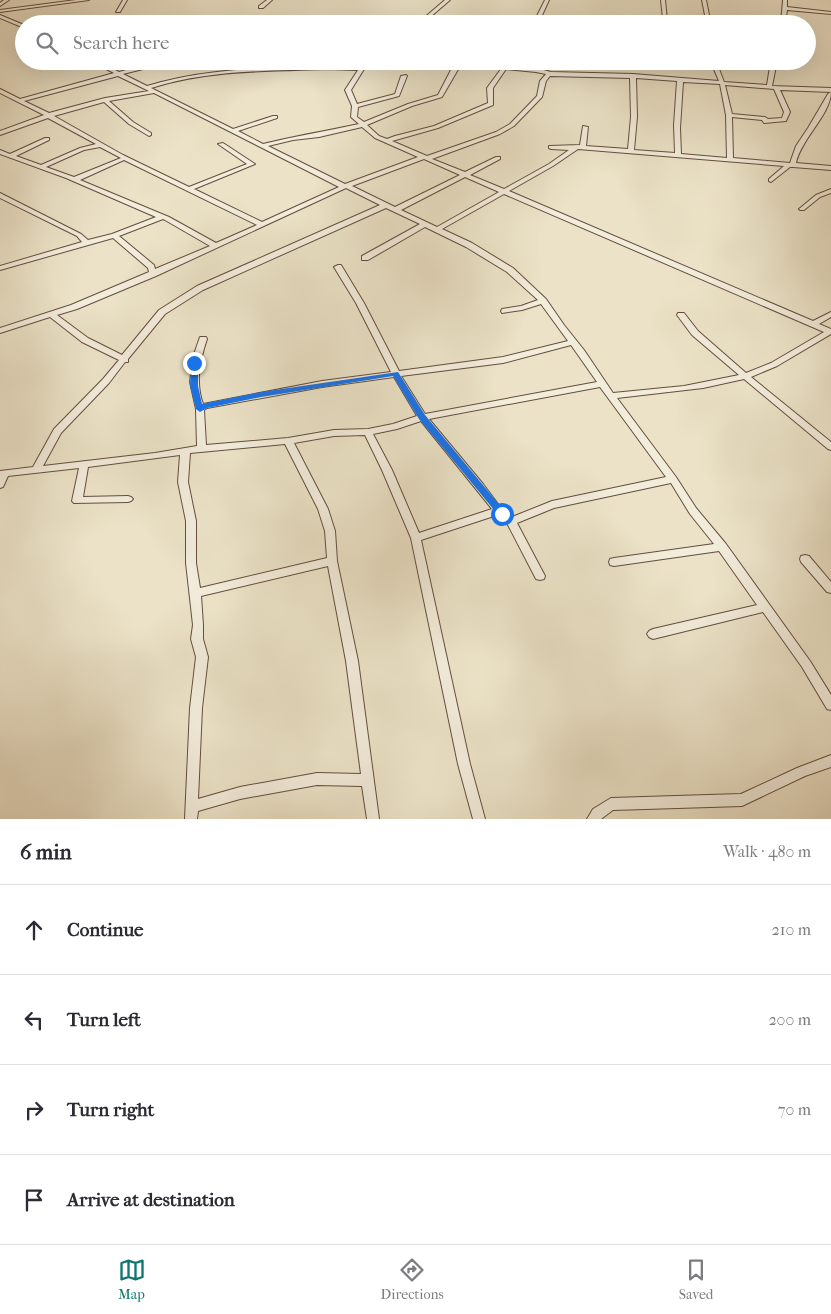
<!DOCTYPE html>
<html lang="en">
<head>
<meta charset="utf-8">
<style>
  body { margin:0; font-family:"IM FELL French Canon",serif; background:#f7f7f7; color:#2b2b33 }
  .stop { position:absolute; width:15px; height:15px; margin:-11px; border:4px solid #1a73e8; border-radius:50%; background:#fff }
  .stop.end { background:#1a73e8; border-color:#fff; box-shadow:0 1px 5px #0008 }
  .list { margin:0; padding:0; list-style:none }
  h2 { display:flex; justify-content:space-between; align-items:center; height:65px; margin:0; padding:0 20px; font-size:21px }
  h2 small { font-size:16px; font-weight:400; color:#7c7c81 }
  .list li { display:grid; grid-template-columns:32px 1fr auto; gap:15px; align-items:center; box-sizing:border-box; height:90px; padding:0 20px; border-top:1px solid #e1e1e2 }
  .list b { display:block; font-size:19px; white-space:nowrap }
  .list em { font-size:16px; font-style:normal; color:#7c7c81 }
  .icon { flex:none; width:28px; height:28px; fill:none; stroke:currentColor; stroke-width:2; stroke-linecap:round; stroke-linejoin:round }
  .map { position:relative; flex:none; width:831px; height:819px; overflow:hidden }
  .search { position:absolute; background:#fff; box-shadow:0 5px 20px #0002; left:15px; right:15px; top:15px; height:55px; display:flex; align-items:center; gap:12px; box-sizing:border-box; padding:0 18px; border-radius:28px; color:#7c7c81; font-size:19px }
  .sheet { height:425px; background:#fff }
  nav { display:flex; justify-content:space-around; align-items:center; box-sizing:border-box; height:70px; border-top:1px solid #e1e1e2; background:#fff; font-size:14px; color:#7c7c81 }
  nav a { display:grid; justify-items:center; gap:2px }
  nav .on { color:#0f766e }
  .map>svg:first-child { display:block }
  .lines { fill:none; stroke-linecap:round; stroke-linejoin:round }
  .minor-casing { stroke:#644e3e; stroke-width:2 }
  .minor { fill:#f2ecdb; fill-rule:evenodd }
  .route { fill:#1a73e8 }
</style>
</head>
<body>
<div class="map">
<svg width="831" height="819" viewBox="0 0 831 819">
  <rect width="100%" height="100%" fill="#ebe2c7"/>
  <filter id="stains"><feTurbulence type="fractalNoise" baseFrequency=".004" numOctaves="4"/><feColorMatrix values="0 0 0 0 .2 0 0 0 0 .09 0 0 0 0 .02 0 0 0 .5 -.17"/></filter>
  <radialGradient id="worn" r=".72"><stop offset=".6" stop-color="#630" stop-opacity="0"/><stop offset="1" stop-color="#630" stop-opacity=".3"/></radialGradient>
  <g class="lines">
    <!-- minor casing -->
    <g class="minor-casing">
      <g id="minor">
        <path d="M4,0h5l-9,6v-3z"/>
        <path d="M76,0h13l-89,12v-2z"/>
        <path d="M123,0h4l-7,12h-4z"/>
        <path d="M267,0h5l-9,8h-4v-2z"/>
        <path d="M445,0h5l-28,24h-5z"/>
        <path d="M545,0h4l-11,24h-5z"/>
        <path d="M661,0h4l2,20 -4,-1z"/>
        <path d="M702,0h4l3,15 -2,9h-4l2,-9z"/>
        <path d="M783,0h4v7l44,5v2l-44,-4 -2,14h-4z"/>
        <path d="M0,15l24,10v3l-24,-10z"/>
        <path d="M350,22l9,2h-11z"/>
        <path d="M91,61h7l21,11 36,-10 27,-1 -27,5 -32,8 24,12c46,-14 93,-17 140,-19 25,0 49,-2 73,0l4,-6h5l-18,29 6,14 38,-10 6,-18 5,-1 1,1 -8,20 -41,11 -1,10 7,5 44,-18 30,-9 15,-29 6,-4 44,4 3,-5h5l-3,5 28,2 15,4 82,2 86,7 -6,-14 -60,-3 -3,-2 20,-1 41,2 -1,-2h6l8,21 43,3 4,-24h6l-5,25 59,2v4l-51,-2 10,22 -4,9 -22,2 -2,-3 -30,-3 1,41 57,5 6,-17 12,-18 20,-34 3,-2c0,22 -30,47 -35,71l35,3v4l-38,-3h-3l-19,15 -2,-1v-2l15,-13 -206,-17 -25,17 -44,25 304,130 18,-9v5l-12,7 12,5v5l-54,32 -26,11 80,65v8l-3,-1 -84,-70 -41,9 -86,10 59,79 20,31 30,36 84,117 21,34v15l-4,-1 -25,-42 -39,-55 -110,27 -4,-2 -2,-3 2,-3 4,-2 104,-24 -38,-54 -105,15 -4,-1 -1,-3 1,-3 4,-1 100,-14 -24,-30 -19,-31 -117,25 -37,15 28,53 -1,3 -4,1 -4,-1 -29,-56 -10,-8 -76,25 49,224 15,55h-12l-15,-55 -47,-226 -29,-68 -17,-35 -31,1 -40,7 34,66 7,22 2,30 21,100 21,158h-12l-5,-33 -45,-1 -77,14 -42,12 -1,8h-12l5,-111 6,-51 -5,-18 2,-14 -7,-62v-42l-8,-39 2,-27 -92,12 -5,30 45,-1 3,1 2,2 -2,2 -3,1 -54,1 -2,-2 7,-33 -71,8 -5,11 -3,1v-17l33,-4 21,-38 49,-50 16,-19 -37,-18 -32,-25 -50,16v-5l71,-23 78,-33 -1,-4 -35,-30 -113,32v-4l82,-24 -5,-6 -77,-38v-5l81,41 7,6 24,-6 44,-17 -90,-39 -66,-24v-4l10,4 35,-16h4v2l-33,16 25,9 39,-17 16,-4 -48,-26 -48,17v-4l44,-16 -44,-22v-4l20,10 94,-26zM460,66l41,3 -14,19 1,15 -54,23 -39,10 -8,3 -8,-3 -12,-11 45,-19 30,-9zM326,69l32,1 -13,20 7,16 -1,11 8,7c-32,7 -64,12 -96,20l-25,-13 39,-13v-2h-4l-40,13 -82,-41c57,-18 116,-17 175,-19zM506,69l30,3 10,2 -6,7 -3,15 -27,28 -14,8 -69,24 -35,-15 46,-13 55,-23v-17zM118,76l31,15 -44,7 -56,15 -25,-12zM550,76l80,2 1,39 -3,32 -42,-3 2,-19 -5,-1 -3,19 -31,1v2l2,1 18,1 -20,14 -45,25 -34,-14 30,-16v-2h-4l-31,15 -33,-13 68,-25 14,-8 28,-29 4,-16zM636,78l41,3 -3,44 1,28 -41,-3 3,-33zM683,82l37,2 6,31 1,43 -46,-4 -1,-26zM725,85l49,4 10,23 -2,6 -14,1 -3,-2 -33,-3zM154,93l185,94 -77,35 -68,-33 61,-25 -32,-21 -5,1 29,20 -58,23 -66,-32 -69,-39 50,-14 25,22 20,12 2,-1v-2l-18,-11 -24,-21zM362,127l13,11 43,19 -73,27 -77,-38 25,-6 26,-3zM100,147l21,11 -47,19 -28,-10 38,-17zM424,159l36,16 -65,32 -43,-21zM124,160l133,65 -41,18 -47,-26 -89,-37zM465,177l34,15 -62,35 -36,-17zM346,188l34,17 -183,81 -38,24 -37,45 -34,-17 -31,-23 20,-6 79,-33zM504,194l306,132 14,6 -53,31 -25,10 -48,-42 -14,-18h-6l-1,2 15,20 47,40 -55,11 -71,7 -29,-43 -20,-25 -18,-26 -33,-31 -41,-25 -30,-14zM386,208l34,16 -58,32v4h6l57,-33 41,20 41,25 31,28 -17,6 -19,3 -1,2 1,2 20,-3 19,-6 27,37 -65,16 -104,14 -35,-68 -23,-38h-3l-4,2 22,36 35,69 -69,9 -119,23c-8,-22 -3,-44 4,-65l-1,-2h-6l-7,20 -3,25 6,27 1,37 -42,7 -112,13 18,-33 48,-50 16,-21h3v-3l37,-45 38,-24zM163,219l2,1 45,26 -55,23 -1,-4 -35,-29zM571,345l26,37 -172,32 -24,-38 102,-13zM394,377l23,39 -24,8 -25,5 -34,1 -46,8 -82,7 -2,-35 3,-2 115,-21zM600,387l66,90 -114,24 -40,16 -11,-9 -18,-24 -54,-65zM421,421l71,88 -73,24 -27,-63 -19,-36 24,-5zM285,444l33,65 7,22 2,27 -127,30 -4,-25v-42l-8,-39 2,-29zM328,566l18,95 15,113 -44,-1 -77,14 -42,12 4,-91 6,-51 -5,-18v-14l-2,-29z"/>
        <path d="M831,189v4l-11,4 -16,13h-4l-1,-1 17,-14z"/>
        <path d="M805,555l4,1 22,26v11l-4,-1 -26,-30 -1,-3 1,-3z"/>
        <path d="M831,755v12l-26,9 -63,30 -129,4 -12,9h-14l6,-10 18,-11 130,-4 56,-26z"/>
      </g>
    </g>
    <!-- minor -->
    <use href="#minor" class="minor"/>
  </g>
  <!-- route -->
  <path class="route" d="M194,361l4,2v23l4,18 59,-12 137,-20 27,43 82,99 -2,2h-6l-80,-97 -26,-43 -132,21 -54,11 -7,4 -4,-3 -6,-23 1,-23z"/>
  <rect width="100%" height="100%" filter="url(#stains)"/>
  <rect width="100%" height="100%" fill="url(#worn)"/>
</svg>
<div class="stop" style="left:502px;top:514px"></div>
<div class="stop end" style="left:194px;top:363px"></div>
<div class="search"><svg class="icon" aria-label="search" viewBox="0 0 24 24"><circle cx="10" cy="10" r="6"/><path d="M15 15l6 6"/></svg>Search here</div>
</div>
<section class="sheet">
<h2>6 min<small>Walk · 480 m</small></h2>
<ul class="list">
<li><svg class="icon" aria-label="ahead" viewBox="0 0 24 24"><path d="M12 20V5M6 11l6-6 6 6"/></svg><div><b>Continue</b></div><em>210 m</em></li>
<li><svg class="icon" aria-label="left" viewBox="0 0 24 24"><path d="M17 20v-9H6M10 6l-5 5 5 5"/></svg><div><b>Turn left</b></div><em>200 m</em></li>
<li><svg class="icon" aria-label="right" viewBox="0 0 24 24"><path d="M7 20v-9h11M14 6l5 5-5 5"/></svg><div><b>Turn right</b></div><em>70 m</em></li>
<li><svg class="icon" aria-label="arrive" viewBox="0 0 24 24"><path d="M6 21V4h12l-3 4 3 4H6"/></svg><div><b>Arrive at destination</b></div></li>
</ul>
</section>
<nav>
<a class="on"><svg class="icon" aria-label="map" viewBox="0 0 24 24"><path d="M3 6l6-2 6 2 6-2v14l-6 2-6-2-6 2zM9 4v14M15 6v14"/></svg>Map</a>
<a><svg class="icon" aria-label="directions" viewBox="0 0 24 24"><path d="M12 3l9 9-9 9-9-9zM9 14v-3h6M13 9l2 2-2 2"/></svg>Directions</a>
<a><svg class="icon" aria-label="saved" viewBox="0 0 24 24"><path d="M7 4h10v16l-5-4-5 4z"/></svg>Saved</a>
</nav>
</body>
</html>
